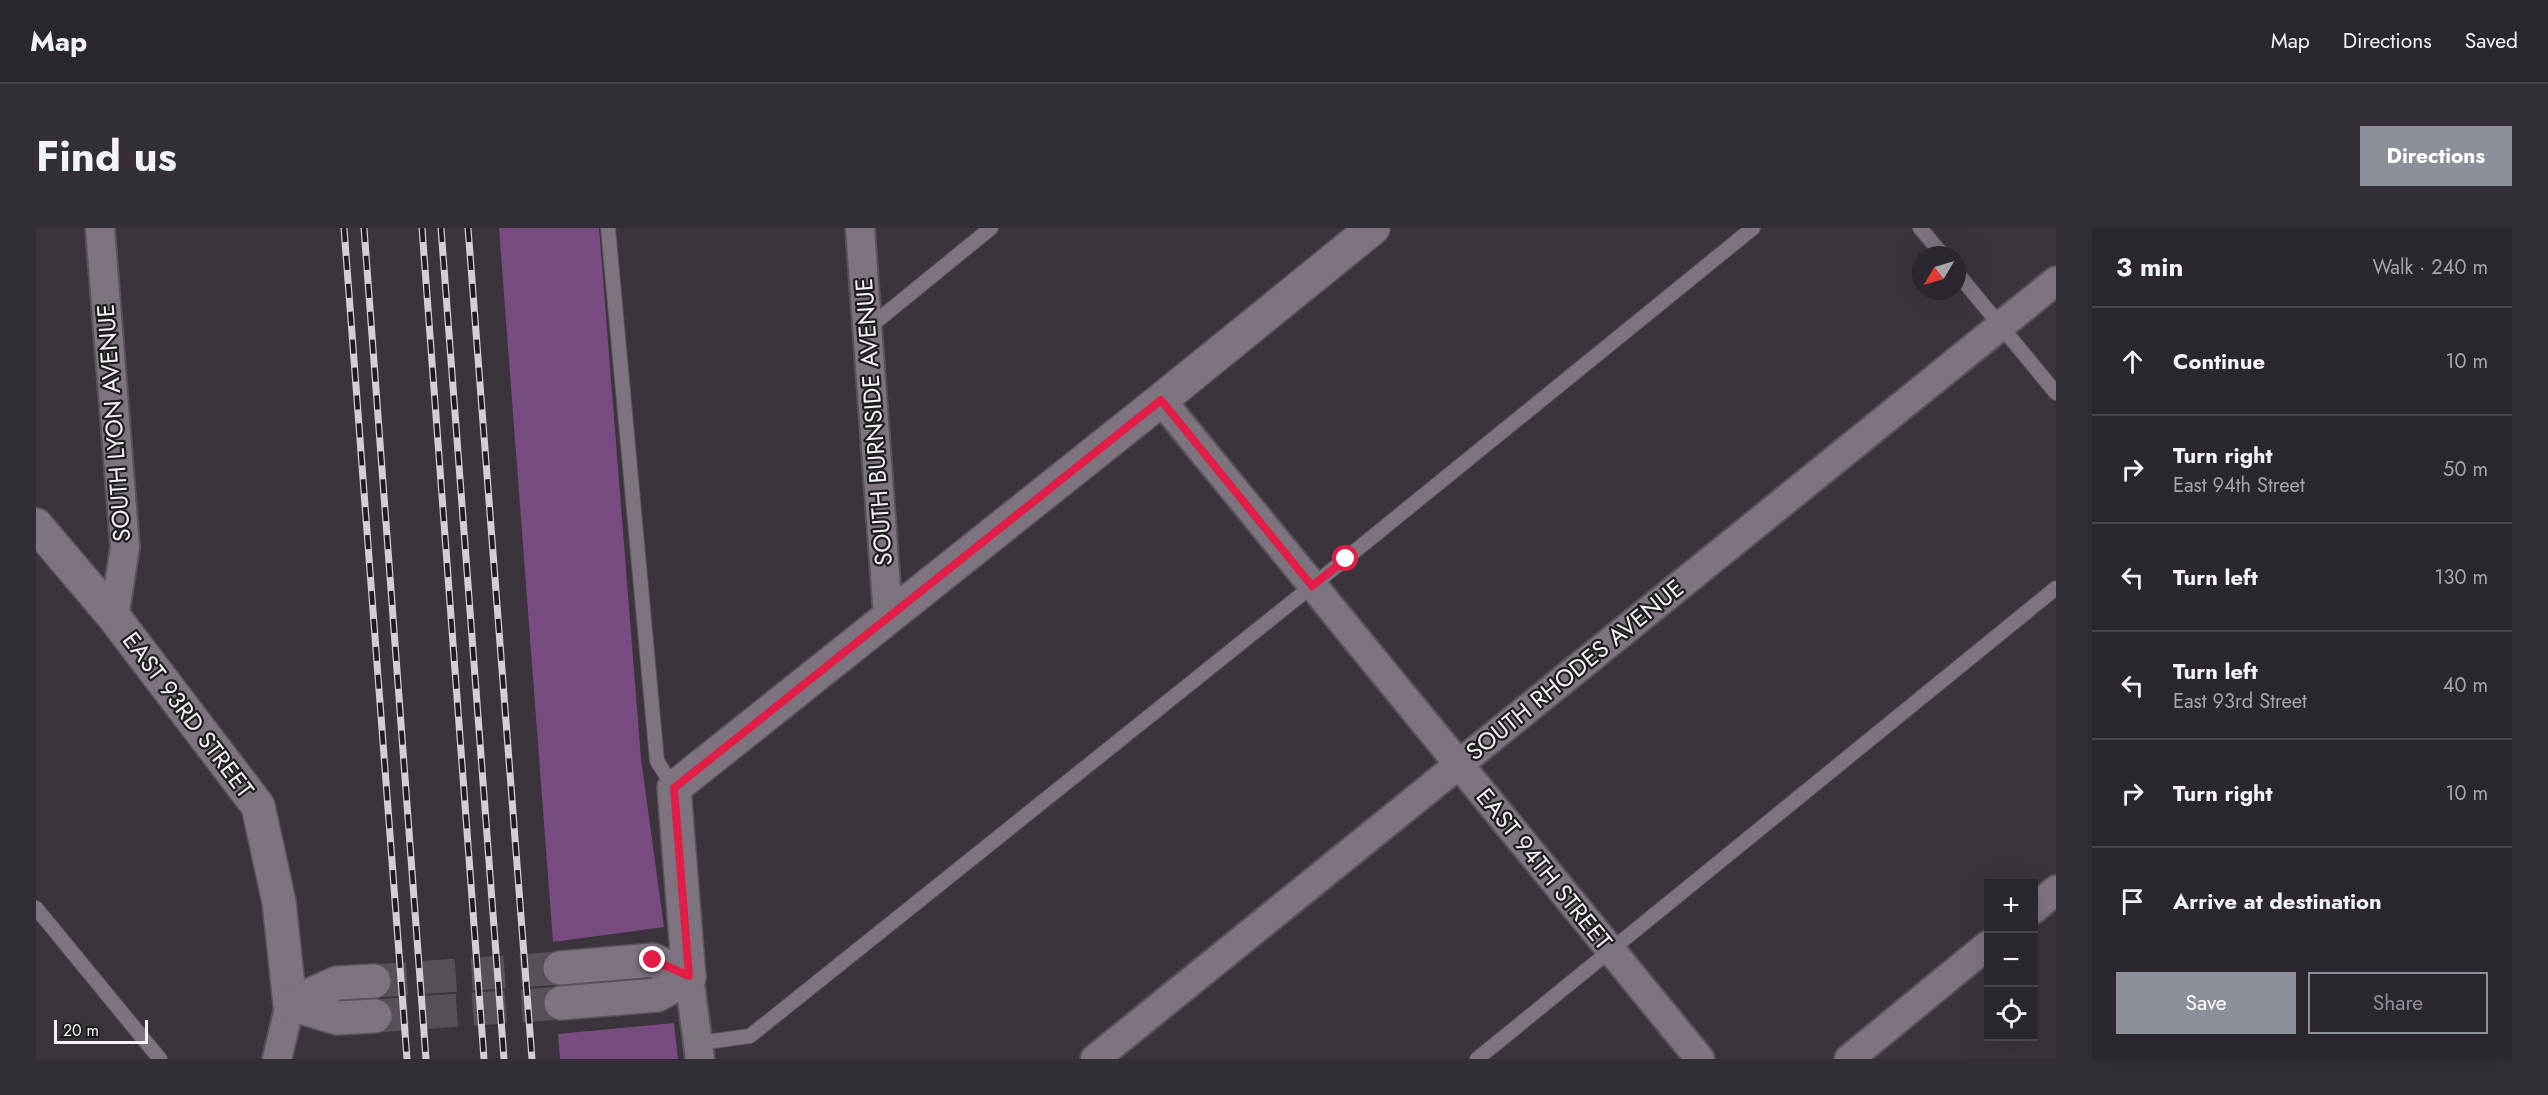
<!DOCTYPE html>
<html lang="en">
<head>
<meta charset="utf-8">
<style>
  body { margin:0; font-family:Jost,sans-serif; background:#342f36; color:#f1f3f6 }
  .controls { position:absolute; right:18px; bottom:18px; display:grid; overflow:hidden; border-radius:0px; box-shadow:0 6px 24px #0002 }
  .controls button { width:54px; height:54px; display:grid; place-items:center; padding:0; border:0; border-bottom:2px solid #48444a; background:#2c272e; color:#f1f3f6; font:30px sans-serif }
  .compass { position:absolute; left:1876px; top:18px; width:54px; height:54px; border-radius:50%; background:#2c272e; box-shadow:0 6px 24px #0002; rotate:232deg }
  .scale { position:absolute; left:18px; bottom:15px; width:94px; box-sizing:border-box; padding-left:6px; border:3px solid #f5f0f6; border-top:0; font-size:16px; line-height:21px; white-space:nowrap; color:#f5f0f6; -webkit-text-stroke:4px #201d21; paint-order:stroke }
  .stop { position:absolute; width:18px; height:18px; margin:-14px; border:4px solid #e11d48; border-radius:50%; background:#fff }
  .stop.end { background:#e11d48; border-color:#fff; box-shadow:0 2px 6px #0008 }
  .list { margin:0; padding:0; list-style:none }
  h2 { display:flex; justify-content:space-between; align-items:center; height:78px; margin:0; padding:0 24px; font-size:26px }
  h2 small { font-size:20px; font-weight:400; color:#a6a5aa }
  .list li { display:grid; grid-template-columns:39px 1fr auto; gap:18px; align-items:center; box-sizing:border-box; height:108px; padding:0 24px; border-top:2px solid #48444a }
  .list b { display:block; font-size:22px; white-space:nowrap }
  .list p { margin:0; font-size:20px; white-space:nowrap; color:#a6a5aa }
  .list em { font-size:20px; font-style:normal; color:#a6a5aa }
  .actions { display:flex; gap:12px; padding:18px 24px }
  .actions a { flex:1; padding:14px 0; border:2px solid #8c9099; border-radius:0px; text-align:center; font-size:21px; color:#8c9099 }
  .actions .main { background:#8c9099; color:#fff }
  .icon { flex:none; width:33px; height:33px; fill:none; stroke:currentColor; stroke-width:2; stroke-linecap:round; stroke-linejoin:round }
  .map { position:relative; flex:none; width:2020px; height:831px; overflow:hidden; border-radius:0px }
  header { display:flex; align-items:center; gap:36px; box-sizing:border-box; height:84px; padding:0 30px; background:#2c272e; border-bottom:2px solid #48444a }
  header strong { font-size:28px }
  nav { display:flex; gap:33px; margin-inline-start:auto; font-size:21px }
  .intro { display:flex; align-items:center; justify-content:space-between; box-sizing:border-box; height:144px; padding:0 36px }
  h1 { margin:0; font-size:42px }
  .button { padding:15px 27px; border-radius:0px; background:#8c9099; color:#fff; font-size:21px; font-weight:700 }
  main { display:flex; gap:36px; padding:0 36px }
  aside { flex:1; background:#2c272e; border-radius:0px; box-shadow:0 6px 24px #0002 }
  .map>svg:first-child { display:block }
  .green { fill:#784c81 }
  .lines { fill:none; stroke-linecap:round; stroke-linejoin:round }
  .secondary-tunnel { stroke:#575059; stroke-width:33; stroke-dasharray:33 16; stroke-linecap:butt }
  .lane-casing { stroke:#59525b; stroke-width:16 }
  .street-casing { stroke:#59525b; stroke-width:32 }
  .secondary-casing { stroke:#59525b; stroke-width:36 }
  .lane { stroke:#7d747f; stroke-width:14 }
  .street { stroke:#7d747f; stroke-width:28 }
  .secondary { stroke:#7d747f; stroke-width:33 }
  .rail-casing { stroke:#d3cdd4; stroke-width:7 }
  .rail { stroke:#201d21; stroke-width:4.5; stroke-dasharray:14; stroke-linecap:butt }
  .route { stroke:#e11d48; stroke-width:8 }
  .labels { text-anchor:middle; stroke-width:4.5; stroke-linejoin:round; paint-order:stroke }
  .street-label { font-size:24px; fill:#f5f0f6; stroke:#201d21 }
</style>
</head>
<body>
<header>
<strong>Map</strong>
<nav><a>Map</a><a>Directions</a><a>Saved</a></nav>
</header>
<div class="intro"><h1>Find us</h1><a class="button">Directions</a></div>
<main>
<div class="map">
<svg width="2020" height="831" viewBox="0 0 2020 831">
  <rect width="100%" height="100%" fill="#3b343d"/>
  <!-- green -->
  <g class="green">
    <path d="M463,0h100l42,531 23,168 -111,15z"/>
    <path d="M638,795l4,36h-118l-2,-25z"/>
  </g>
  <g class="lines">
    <!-- secondary-tunnel -->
    <g class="secondary-tunnel">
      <path d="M338,753l186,-13"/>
      <path d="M339,788l186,-13"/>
    </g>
    <!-- lane casing -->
    <g class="lane-casing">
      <g id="lane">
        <path d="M572,0l49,533 17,27"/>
        <path d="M1884,0l23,27"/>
        <path d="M1921,45l99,120"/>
        <path d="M831,101l124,-101"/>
        <path d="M0,680l124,151"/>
        <path d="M663,815l51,-7 562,-450 441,-358"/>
        <path d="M1441,831l579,-471"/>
      </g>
    </g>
    <!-- street casing -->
    <g class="street-casing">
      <g id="street">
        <path d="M64,0l25,319 -11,70"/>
        <path d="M824,0l28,388"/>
        <path d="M1125,172l539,659"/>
        <path d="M1998,681l22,-19"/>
        <path d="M653,749l11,82"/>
        <path d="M241,831l13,-55"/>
        <path d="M1059,831l961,-778"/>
        <path d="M1813,831l139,-114"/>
      </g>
    </g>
    <!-- secondary casing -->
    <g class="secondary-casing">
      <g id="secondary">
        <path d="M0,297l78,92 144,189 21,96 11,102"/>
        <path d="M524,740l93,-8 36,17"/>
        <path d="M653,749l-15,-189 487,-388 212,-172"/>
        <path d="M525,775l96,-8 32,-18"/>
        <path d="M254,776l47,-21 37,-2"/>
        <path d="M254,776l47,14 38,-2"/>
      </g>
    </g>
    <!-- lane -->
    <use href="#lane" class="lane"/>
    <!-- street -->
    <use href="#street" class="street"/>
    <!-- secondary -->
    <use href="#secondary" class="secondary"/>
    <!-- rail casing -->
    <g class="rail-casing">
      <g id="rail">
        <path d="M308,0l63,831"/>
        <path d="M328,0l62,831"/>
        <path d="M386,0l62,831"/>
        <path d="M405,0l63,831"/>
        <path d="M432,0l64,831"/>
      </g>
    </g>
    <!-- rail -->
    <use href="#rail" class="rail"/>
  </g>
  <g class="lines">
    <!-- route -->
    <path class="route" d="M617,732l36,16 -15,-188 487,-388 151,186 34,-27"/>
  </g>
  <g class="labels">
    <!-- street labels -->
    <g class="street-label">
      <text transform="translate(838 194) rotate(-94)" y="8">SOUTH BURNSIDE AVENUE</text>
      <text transform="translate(78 195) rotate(-94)" y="8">SOUTH LYON AVENUE</text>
      <text transform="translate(1539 442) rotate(-39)" y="8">SOUTH RHODES AVENUE</text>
      <text transform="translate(152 487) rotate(53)" y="8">EAST 93RD STREET</text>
      <text transform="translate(1508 641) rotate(51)" y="8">EAST 94TH STREET</text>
    </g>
  </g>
</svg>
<div class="controls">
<button>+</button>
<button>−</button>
<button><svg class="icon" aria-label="locate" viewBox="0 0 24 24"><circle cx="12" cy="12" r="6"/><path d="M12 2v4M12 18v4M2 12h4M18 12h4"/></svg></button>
</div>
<svg class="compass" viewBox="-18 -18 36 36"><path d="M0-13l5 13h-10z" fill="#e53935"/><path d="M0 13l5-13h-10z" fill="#a6a5aa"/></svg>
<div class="scale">20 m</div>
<div class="stop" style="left:1310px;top:331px"></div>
<div class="stop end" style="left:617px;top:732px"></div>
</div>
<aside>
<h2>3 min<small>Walk · 240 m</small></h2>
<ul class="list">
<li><svg class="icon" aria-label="ahead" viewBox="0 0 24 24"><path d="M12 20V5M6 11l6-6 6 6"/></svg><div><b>Continue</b></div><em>10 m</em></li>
<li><svg class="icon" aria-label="right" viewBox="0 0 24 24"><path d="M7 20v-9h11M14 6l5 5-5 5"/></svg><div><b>Turn right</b><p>East 94th Street</p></div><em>50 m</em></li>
<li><svg class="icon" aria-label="left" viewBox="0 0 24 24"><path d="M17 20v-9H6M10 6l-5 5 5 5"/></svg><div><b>Turn left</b></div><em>130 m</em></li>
<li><svg class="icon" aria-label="left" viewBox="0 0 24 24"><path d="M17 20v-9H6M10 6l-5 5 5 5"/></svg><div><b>Turn left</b><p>East 93rd Street</p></div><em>40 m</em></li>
<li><svg class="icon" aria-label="right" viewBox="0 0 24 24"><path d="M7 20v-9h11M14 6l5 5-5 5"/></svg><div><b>Turn right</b></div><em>10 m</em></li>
<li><svg class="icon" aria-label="arrive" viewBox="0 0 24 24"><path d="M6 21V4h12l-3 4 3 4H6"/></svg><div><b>Arrive at destination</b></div></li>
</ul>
<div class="actions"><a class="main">Save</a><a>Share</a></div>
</aside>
</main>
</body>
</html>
